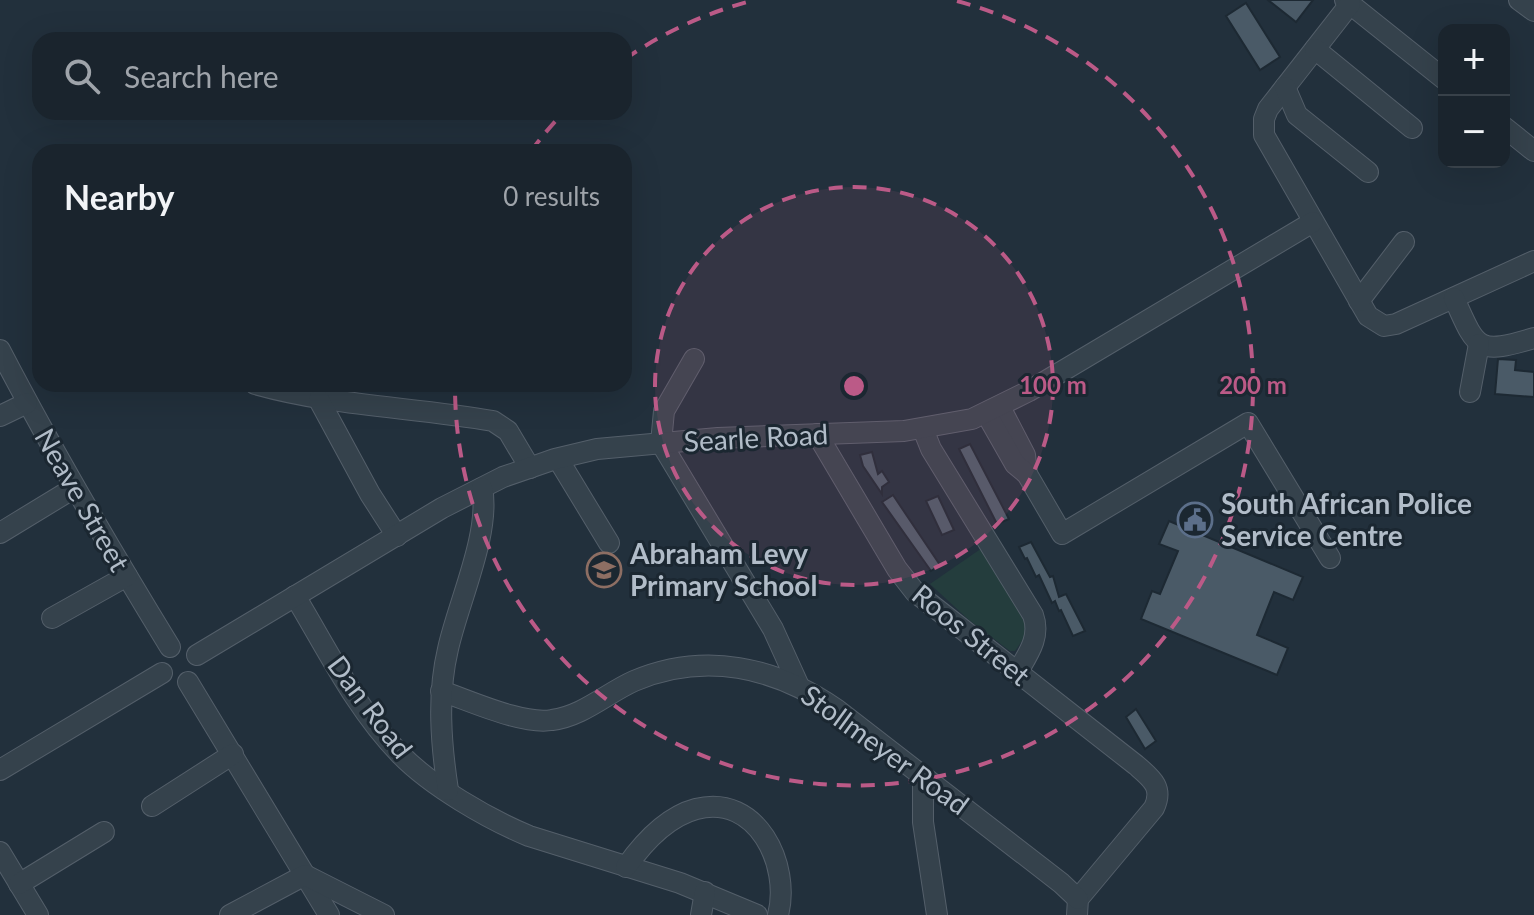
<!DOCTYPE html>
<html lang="en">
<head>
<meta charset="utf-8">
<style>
  body { margin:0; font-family:Lato,sans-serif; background:#273039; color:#f1f3f6 }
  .controls { position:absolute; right:24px; top:24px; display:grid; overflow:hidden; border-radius:16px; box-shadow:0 8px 32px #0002 }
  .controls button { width:72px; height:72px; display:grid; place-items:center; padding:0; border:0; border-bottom:2px solid #384149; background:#1a242d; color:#f1f3f6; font:40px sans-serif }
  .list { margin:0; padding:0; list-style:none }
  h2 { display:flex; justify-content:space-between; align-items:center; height:104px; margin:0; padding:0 32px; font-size:34px }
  h2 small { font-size:26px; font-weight:400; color:#9fa4aa }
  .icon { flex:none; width:44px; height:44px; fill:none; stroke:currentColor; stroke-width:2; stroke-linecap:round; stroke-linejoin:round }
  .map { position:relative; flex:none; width:1534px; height:915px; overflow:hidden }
  .search { position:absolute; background:#1a242d; box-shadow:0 8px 32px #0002; left:32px; top:32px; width:600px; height:88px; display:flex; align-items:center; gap:20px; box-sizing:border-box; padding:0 28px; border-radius:24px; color:#9fa4aa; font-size:30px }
  .panel { position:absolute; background:#1a242d; box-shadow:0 8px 32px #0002; left:32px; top:144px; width:600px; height:248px; border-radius:24px }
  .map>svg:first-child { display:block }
  .green { fill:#243d3d }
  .building { fill:#4a5a67; stroke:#1d2933; stroke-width:2 }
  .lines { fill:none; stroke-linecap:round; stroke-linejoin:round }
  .minor-casing { stroke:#545f6a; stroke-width:22 }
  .minor { stroke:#35424c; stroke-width:20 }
  .ring { fill:none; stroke:#bb5a87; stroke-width:4; stroke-dasharray:14 10 }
  .labels { text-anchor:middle; stroke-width:6; stroke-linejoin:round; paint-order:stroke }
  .street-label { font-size:28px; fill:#b1bcc8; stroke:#1b2731 }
  .poi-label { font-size:28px; font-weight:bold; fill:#b1bcc8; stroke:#1b2731; text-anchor:start }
  .centre { fill:#bb5a87; stroke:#1b2731; stroke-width:4 }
  .ring-label { font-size:24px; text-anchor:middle; font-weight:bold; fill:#bb5a87; stroke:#1b2731; stroke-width:6; stroke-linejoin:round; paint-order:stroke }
</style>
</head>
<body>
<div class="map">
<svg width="1534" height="915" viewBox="0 0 1534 915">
  <rect width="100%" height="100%" fill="#22303c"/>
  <!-- green -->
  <path class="green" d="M982,548l46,73 -2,14 -11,16h-5l-41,-31 -39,-36z"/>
  <!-- building -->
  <g class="building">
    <path d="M1268,0h45l-17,22z"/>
    <path d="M1246,3l34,54 -20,13 -34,-54z"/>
    <path d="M1498,359l18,1 -1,10 19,2v25l-39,-3z"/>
    <path d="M970,444l39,75 -12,5 -38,-75z"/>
    <path d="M872,452l6,22 4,-3 7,11 -7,5v7l-19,-28 -3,-11z"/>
    <path d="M893,495l47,70 -9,6 -49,-69z"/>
    <path d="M938,496l16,34 -12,5 -16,-34z"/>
    <path d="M1169,521l134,56 -10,23 -19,-8 -17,43 31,13 -11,27 -136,-56 11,-28 8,3 18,-43 -19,-7z"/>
    <path d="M1031,542l19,35 3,-1 6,21 7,-3 19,37 -12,5 -12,-26 -2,1 -4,-10 -3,2 -13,-28 -3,2 -9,-19 -2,1 -6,-12z"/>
    <path d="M1136,709l20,32 -11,8 -19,-32z"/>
  </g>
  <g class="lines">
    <!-- minor casing -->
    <g class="minor-casing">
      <g id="minor">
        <path d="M1345,0l99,79"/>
        <path d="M1519,0l15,11"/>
        <path d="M1350,4l-82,105 -4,10v16l104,181 16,10 12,-2 138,-63"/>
        <path d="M1315,49l97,79"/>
        <path d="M1285,87l12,28 71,57"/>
        <path d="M1504,127l30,24"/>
        <path d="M1454,298c23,52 23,57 80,40"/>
        <path d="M1359,301l45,-59"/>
        <path d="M0,350c53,102 110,199 170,297"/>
        <path d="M694,359l-30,52 -3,32 112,186 25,55"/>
        <path d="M255,384c77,22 158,23 238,37l15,10 22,37"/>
        <path d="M1470,392l9,-48"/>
        <path d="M319,400l51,94 27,42"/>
        <path d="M1000,407l25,48 2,19"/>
        <path d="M986,413l29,51 12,10 35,60 186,-111 82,135"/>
        <path d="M0,416l27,-13"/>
        <path d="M923,429l8,20 102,166c8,22 -5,39 -16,58"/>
        <path d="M817,434l80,135 18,23 221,173c15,13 28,22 18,43l-76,91 -1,16"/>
        <path d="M558,459l51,84"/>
        <path d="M0,533l74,-45"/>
        <path d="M295,596c32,53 61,113 105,158 31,32 88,65 129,82l151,47 77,32"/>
        <path d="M52,618l75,-42"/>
        <path d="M197,655l245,-147 61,-31 52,-18 42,-10 121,-11 186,-7 68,-12 57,-28 284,-169"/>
        <path d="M188,682l141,233"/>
        <path d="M441,691c30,10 81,34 111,29 31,-4 55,-27 82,-39 71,-30 141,-14 202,28l225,174 17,16"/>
        <path d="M0,770l162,-97"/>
        <path d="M923,777v45l14,93"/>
        <path d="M448,790c-7,-46 -11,-95 0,-141 10,-46 43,-116 34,-161"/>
        <path d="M152,806l81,-52"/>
        <path d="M0,852l38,63"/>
        <path d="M626,867c17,-24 40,-50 70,-58 61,-16 95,56 82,106"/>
        <path d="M19,884l85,-52"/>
        <path d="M230,915l75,-40 79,40"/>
        <path d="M701,915l4,-23"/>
      </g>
    </g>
    <!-- minor -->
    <use href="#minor" class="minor"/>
  </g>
  <!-- distance rings -->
  <circle cx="854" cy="386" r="199" fill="#bb5a87" fill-opacity=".12"/>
  <g class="ring">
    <circle cx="854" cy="386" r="199"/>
    <path d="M531 151A399 399 0 0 1 562 114M625 59A399 399 0 0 1 751 1M957 1A399 399 0 1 1 455 386"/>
  </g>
  <!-- icons -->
  <defs>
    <g id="civic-ring" transform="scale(1.8)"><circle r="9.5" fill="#1b2731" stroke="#5c6f8a" stroke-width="1.5"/><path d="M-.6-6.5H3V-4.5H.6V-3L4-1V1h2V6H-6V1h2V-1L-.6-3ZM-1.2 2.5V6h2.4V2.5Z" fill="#5c6f8a"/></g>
    <g id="school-ring" transform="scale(1.8)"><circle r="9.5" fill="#1b2731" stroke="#8d6e63" stroke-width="1.5"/><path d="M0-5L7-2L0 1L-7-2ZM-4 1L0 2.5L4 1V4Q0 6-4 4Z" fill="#8d6e63"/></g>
  </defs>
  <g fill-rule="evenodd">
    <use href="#civic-ring" x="1195" y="520"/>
    <use href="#school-ring" x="604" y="570"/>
  </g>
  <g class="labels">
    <!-- street labels -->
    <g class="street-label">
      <text transform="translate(756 438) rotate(-3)" y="10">Searle Road</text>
      <text transform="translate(82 500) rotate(60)" y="10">Neave Street</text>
      <text transform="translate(971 635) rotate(39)" y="10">Roos Street</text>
      <text transform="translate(370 707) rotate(53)" y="10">Dan Road</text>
      <text transform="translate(885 750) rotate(36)" y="10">Stollmeyer Road</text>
    </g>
    <!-- poi labels -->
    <g class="poi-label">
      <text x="1221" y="514">South African Police<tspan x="1221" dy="32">Service Centre</tspan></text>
      <text x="630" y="564">Abraham Levy<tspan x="630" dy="32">Primary School</tspan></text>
    </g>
  </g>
  <circle cx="854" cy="386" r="12" class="centre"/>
  <g class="ring-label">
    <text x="1053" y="394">100 m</text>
    <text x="1253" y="394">200 m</text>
  </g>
</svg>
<div class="controls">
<button>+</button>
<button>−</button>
</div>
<div class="search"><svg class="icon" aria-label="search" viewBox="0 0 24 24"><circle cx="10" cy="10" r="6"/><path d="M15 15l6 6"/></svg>Search here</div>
<section class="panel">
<h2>Nearby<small>0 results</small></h2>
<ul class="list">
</ul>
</section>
</div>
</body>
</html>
